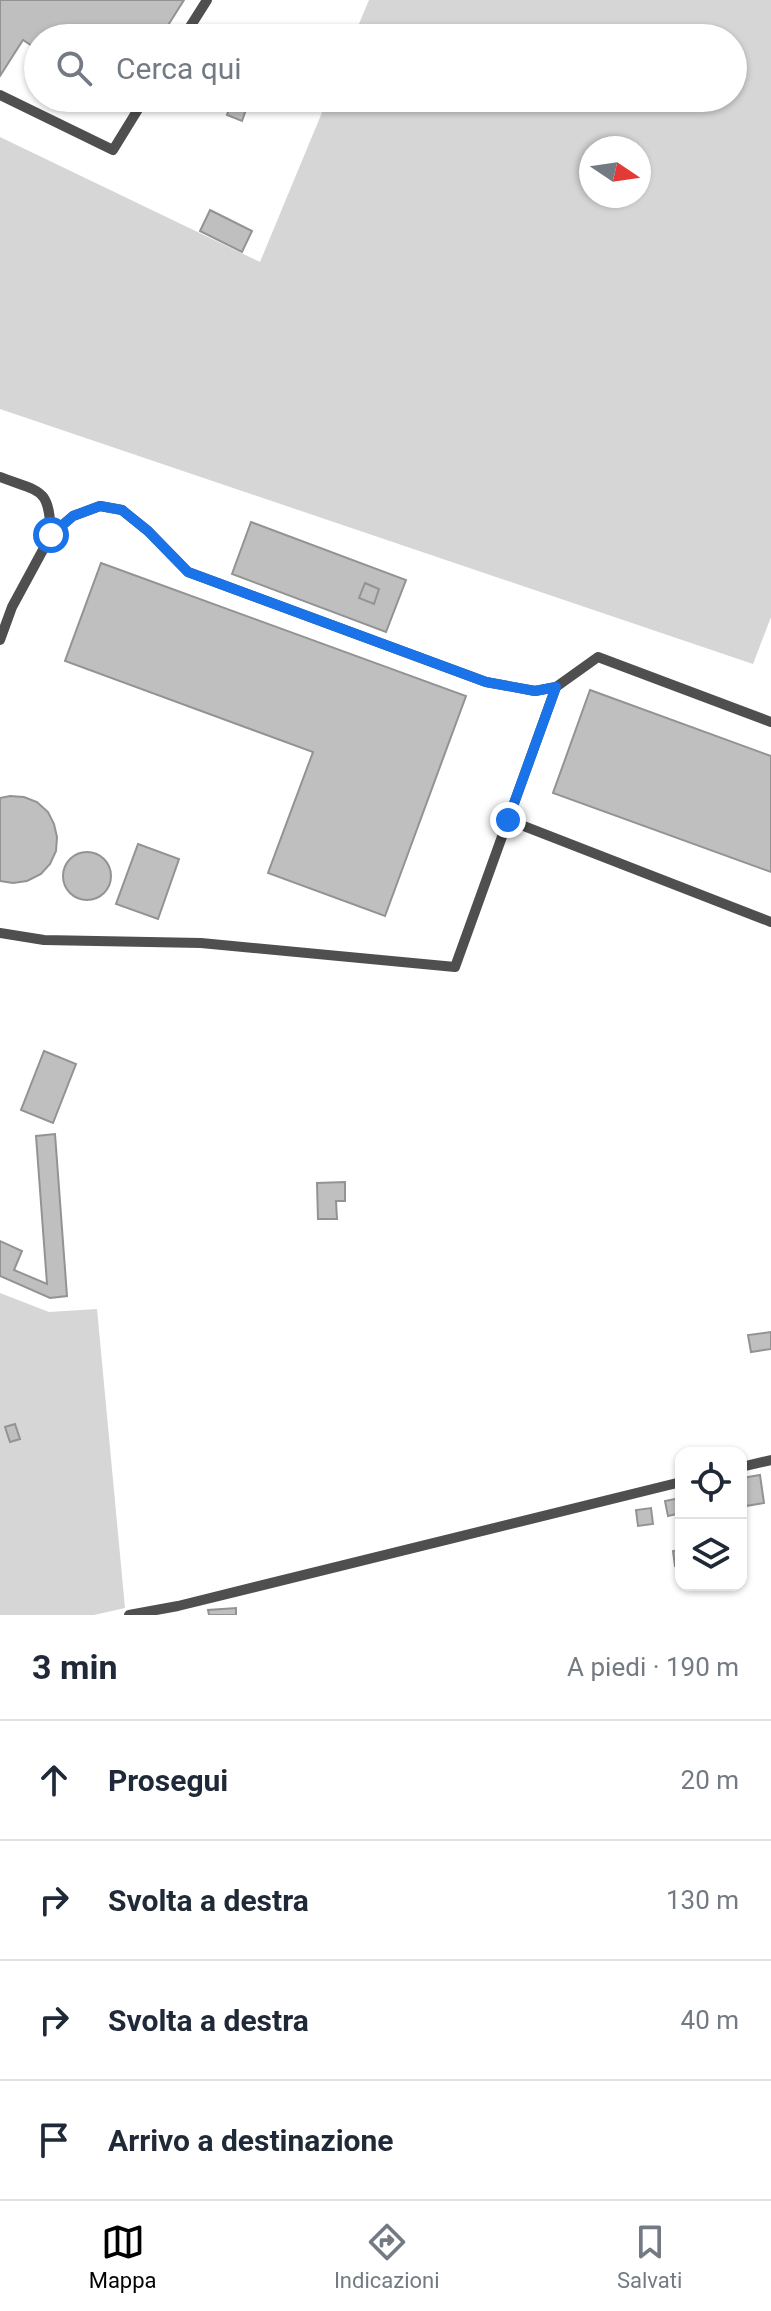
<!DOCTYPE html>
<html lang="it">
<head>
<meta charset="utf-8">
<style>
  body { margin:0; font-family:Roboto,sans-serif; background:#f6f6f7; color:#1f2937 }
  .controls { position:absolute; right:24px; bottom:24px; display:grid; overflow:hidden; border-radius:16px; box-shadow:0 2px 6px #0004 }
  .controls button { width:72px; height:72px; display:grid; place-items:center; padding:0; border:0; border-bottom:2px solid #e0e1e3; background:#fff; color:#1f2937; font:40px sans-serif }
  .compass { position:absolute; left:579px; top:136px; width:72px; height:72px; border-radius:50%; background:#fff; box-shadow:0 2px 6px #0004; rotate:103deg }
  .stop { position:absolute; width:24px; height:24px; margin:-18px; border:6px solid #1a73e8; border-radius:50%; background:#fff }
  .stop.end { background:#1a73e8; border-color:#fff; box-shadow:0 2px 8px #0008 }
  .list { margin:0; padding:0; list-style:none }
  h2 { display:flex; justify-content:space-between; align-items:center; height:104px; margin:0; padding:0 32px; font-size:34px }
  h2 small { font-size:26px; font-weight:400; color:#747a83 }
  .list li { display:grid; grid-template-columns:52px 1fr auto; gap:24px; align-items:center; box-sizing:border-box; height:120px; padding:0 32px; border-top:2px solid #e0e1e3 }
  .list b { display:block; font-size:30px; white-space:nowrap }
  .list em { font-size:26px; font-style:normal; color:#747a83 }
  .icon { flex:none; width:44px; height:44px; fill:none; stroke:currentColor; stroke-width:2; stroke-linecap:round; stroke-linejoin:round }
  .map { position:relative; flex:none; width:771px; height:1615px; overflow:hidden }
  .search { position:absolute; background:#fff; box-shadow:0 2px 6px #0004; left:24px; right:24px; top:24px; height:88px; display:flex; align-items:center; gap:20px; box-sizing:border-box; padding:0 28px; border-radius:44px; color:#747a83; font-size:30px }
  .sheet { height:584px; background:#fff }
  nav { display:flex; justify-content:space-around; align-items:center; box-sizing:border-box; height:112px; border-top:2px solid #e0e1e3; background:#fff; font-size:22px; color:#747a83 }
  nav a { display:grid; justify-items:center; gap:4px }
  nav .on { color:#000 }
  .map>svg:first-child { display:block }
  .green { fill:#d6d6d6; fill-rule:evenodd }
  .building { fill:#bfbfbf; stroke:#939393; stroke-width:2 }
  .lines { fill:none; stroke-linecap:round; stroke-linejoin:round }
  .lane { stroke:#4f4f4f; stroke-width:10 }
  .route { stroke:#1a73e8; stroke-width:10 }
</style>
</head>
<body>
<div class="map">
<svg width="771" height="1615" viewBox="0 0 771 1615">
  <rect width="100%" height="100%" fill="#fff"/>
  <!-- green -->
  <g class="green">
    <path d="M369,0h402v617l-18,47 -753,-255v-272l260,125 68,-164h405v-60h-380zM591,148h48v48h-48z"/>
    <path d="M0,1293l49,19 48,-3 28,299 -31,7h-94z"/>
  </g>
  <!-- building -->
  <g class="building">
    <path d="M0,0h184l-24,38h-122v12l-15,-10 -23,36z"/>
    <path d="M233,98h17l-8,23 -15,-6z"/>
    <path d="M210,210l42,21 -10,21 -42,-21z"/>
    <path d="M251,522l155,58 -20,52 -154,-58z"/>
    <path d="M101,563l365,133 -81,220 -117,-43 45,-121 -248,-91z"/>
    <path d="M365,583l14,6 -5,15 -15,-6z"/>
    <path d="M590,690l181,66v116l-218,-79z"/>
    <path d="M10,796l14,1 13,5 11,10 6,12 3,13 -1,14 -6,13 -9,10 -14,7 -14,2 -13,-2v-83z"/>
    <path d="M138,844l41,15 -21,60 -42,-15z"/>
    <circle cx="87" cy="876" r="24"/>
    <path d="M44,1051l32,13 -23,59 -32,-13z"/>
    <path d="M55,1134l12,162 -17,2 -50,-22v-35l22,10 -8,19 33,14 -11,-148z"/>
    <path d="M345,1182v19h-9l1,18h-19l-1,-36z"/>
    <path d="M771,1332v17l-20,3 -3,-17z"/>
    <path d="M15,1424l5,15 -10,3 -5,-15z"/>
    <path d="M760,1475l4,28 -18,3 -4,-28z"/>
    <path d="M681,1493v20l-13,3 -3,-15 15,-3z"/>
    <path d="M651,1508l2,16 -15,2 -2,-16z"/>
    <path d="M681,1550v15l-6,1 -2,-15z"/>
    <path d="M236,1608v7h-27l-1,-5z"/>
  </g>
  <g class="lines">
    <!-- lane -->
    <g class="lane">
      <path d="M183,38l24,-38"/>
      <path d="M0,95l113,55 32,-52"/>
      <path d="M0,477c42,16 49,10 51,58"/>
      <path d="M0,640l12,-33 39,-72 22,-19 27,-10 22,4 26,21 40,41 298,110 49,9 21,-4 42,-30 173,65"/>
      <path d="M508,820l48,-133"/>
      <path d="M0,933l44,7 157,3 254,24 53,-147 263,102"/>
      <path d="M741,1467l30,-7"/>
      <path d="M129,1615l49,-9 503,-124"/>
    </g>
  </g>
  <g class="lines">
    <!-- route -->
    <path class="route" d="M51,535l22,-19 27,-10 22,4 26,21 40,41 298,110 49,9 21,-4 -48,133"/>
  </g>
</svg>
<div class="controls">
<button><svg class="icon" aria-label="locate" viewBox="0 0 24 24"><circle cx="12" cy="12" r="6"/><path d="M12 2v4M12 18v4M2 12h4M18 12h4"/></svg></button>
<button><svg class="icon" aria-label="layers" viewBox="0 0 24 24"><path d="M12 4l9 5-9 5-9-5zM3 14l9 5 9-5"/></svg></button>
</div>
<svg class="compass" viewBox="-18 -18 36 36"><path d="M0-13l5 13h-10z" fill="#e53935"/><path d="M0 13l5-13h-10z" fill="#747a83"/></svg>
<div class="stop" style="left:51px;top:535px"></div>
<div class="stop end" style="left:508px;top:820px"></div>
<div class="search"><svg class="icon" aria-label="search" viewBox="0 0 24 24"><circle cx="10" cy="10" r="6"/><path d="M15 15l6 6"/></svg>Cerca qui</div>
</div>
<section class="sheet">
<h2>3 min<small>A piedi · 190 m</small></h2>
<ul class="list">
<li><svg class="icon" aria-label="ahead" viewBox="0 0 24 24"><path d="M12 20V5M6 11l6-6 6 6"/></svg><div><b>Prosegui</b></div><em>20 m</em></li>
<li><svg class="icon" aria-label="right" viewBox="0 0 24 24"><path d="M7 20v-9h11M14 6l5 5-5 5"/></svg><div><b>Svolta a destra</b></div><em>130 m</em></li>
<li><svg class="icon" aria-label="right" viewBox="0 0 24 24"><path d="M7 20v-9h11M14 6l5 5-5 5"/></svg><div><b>Svolta a destra</b></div><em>40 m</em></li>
<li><svg class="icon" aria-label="arrive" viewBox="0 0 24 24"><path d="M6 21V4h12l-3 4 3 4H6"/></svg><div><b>Arrivo a destinazione</b></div></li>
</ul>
</section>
<nav>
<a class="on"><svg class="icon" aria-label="map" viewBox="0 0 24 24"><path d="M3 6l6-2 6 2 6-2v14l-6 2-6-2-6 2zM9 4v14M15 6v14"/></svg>Mappa</a>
<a><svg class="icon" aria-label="directions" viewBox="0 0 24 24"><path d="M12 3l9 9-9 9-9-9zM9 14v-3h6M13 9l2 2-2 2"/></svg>Indicazioni</a>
<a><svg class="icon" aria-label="saved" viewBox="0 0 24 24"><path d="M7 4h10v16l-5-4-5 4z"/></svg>Salvati</a>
</nav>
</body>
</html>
